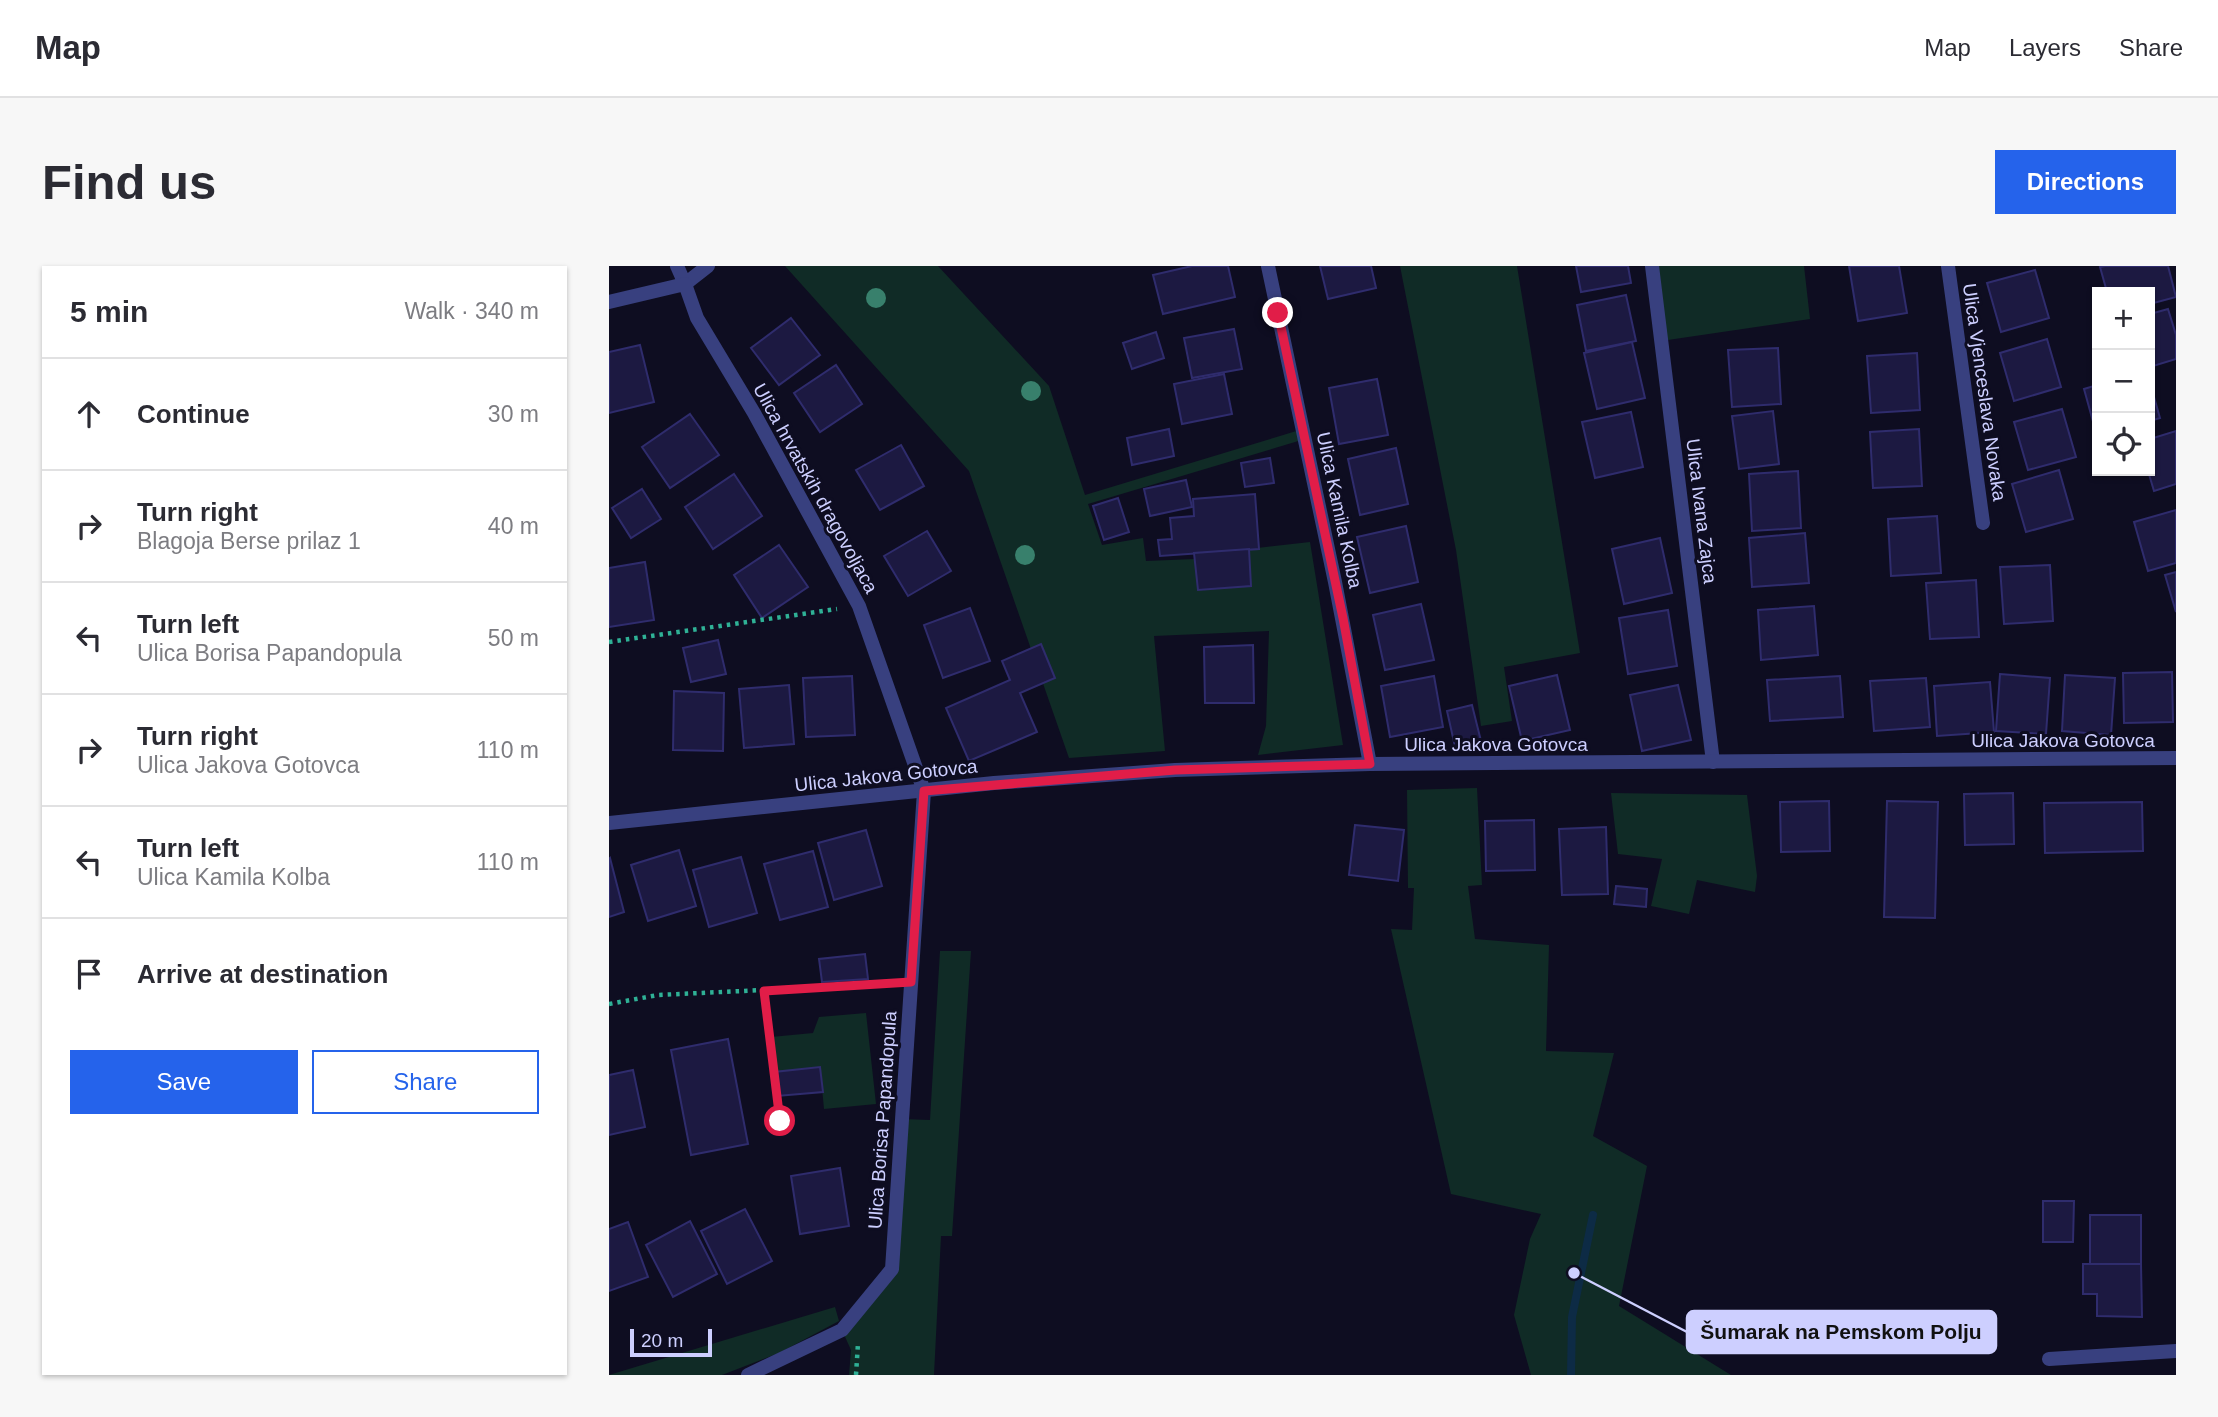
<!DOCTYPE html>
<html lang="en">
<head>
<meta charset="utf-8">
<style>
  body { margin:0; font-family:Arial,sans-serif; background:#f7f7f7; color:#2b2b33 }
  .controls { position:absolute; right:21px; top:21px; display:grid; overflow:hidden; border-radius:0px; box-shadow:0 2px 5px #0004 }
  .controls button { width:63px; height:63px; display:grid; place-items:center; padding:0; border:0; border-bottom:2px solid #e1e1e2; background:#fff; color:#2b2b33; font:35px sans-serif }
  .scale { position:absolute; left:21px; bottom:18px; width:82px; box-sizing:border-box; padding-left:7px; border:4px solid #cdcfff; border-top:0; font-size:19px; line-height:24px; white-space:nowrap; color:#cdcfff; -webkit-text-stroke:5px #0e0d21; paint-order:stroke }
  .stop { position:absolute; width:21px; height:21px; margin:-16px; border:5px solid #e11d48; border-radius:50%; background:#fff }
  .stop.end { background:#e11d48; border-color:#fff; box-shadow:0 2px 7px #0008 }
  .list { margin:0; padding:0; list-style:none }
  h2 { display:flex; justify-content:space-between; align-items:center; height:91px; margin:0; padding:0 28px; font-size:30px }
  h2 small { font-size:23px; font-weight:400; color:#7c7c81 }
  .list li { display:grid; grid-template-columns:46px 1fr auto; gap:21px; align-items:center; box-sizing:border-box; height:112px; padding:0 28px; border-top:2px solid #e1e1e2 }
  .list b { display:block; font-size:26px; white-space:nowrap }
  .list p { margin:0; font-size:23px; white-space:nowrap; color:#7c7c81 }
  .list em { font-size:23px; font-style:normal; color:#7c7c81 }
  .actions { display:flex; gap:14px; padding:21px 28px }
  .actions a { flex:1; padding:16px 0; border:2px solid #2563eb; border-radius:0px; text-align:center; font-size:24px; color:#2563eb }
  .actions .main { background:#2563eb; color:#fff }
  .icon { flex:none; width:38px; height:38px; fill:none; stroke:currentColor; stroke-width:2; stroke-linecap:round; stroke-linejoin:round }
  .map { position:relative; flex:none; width:1567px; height:1109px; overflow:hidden; border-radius:0px }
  header { display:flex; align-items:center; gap:42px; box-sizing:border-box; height:98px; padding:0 35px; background:#fff; border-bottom:2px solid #e1e1e2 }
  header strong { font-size:33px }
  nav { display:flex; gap:38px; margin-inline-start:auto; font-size:24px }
  .intro { display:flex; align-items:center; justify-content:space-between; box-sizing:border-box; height:168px; padding:0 42px }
  h1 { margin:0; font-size:49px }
  .button { padding:18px 32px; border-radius:0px; background:#2563eb; color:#fff; font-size:24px; font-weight:700 }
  main { display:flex; gap:42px; padding:0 42px }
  aside { flex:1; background:#fff; border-radius:0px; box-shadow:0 2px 5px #0004 }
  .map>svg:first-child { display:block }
  .green { fill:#102b26 }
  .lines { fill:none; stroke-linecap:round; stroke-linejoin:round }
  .stream { stroke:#0d2b45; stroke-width:8 }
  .building { fill:#1c1941; stroke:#2f2c6d; stroke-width:2 }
  .path { stroke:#2fb196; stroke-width:4.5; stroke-dasharray:3.5 5; stroke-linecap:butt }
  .minor { stroke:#38407f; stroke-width:14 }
  .tertiary { stroke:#38407f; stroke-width:14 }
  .tree { fill:#38806c }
  .route { stroke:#e11d48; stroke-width:9 }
  .labels { text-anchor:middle; stroke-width:6; stroke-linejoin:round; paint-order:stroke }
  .street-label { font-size:19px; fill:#cdcfff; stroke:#0e0d21 }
  .leader { fill:none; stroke:#cdcfff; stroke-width:2.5 }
  .callout-dot { fill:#cdcfff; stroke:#0e0d21; stroke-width:2.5 }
  .callout { fill:#cdcfff; stroke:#cdcfff; stroke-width:2.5 }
  .callout-label { font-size:21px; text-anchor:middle; font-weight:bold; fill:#111 }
</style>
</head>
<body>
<header>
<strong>Map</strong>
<nav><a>Map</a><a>Layers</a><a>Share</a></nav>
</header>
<div class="intro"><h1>Find us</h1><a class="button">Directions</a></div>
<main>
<aside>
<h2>5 min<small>Walk · 340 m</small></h2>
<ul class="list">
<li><svg class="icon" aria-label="ahead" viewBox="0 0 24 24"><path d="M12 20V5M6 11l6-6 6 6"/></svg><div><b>Continue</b></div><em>30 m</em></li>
<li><svg class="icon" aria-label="right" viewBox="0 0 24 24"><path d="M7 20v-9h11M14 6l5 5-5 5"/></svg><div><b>Turn right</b><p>Blagoja Berse prilaz 1</p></div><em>40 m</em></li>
<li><svg class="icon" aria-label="left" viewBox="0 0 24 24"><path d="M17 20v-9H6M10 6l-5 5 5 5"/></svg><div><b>Turn left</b><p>Ulica Borisa Papandopula</p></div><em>50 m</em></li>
<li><svg class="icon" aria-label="right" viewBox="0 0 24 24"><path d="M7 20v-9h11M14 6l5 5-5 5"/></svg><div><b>Turn right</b><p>Ulica Jakova Gotovca</p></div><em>110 m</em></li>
<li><svg class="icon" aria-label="left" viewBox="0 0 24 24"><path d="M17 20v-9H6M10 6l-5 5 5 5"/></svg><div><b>Turn left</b><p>Ulica Kamila Kolba</p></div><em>110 m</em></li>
<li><svg class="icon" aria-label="arrive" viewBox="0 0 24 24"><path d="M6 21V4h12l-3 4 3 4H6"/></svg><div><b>Arrive at destination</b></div></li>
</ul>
<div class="actions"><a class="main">Save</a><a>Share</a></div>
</aside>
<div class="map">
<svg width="1567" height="1109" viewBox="0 0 1567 1109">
  <rect width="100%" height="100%" fill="#0e0d21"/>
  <!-- green -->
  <g class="green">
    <path d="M176,0h153l111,120 36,109 218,-66 2,10 -217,65 14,41 41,-7 3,23 49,-2 3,31 52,-4 -1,-37 61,-7 33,203 -85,10 8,-29 3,-95 -115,5 11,115 -96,7 -100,-287z"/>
    <path d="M791,0h117l63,387 -76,14 8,54 -31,5 -25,-176z"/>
    <path d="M1043,0h152l6,53 -149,22z"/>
    <path d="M868,522l5,97 -14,1 7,53 74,6 -3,106 68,2 -21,83 54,30 -28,140 112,69h-200l-17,-60 16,-76 11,-25 -90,-20 -60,-265 21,1 2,-42h-6l-1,-98z"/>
    <path d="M1002,527l136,2 10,81 -2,16 -58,-12 -8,34 -38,-8 11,-47 -44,-5z"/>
    <path d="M331,685h31l-19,285h-11l-7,139h-85l2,-25 -9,-20 50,-61 9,-150 29,1z"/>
    <path d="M257,747l10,91 -52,5 -4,-42 -46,5 -3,-35 42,-4 6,-16z"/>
    <path d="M226,1041l4,14 -60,32 -57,22h-113z"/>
  </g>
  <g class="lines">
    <!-- stream -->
    <path class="stream" d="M962,1109l1,-58 21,-102"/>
  </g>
  <!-- building -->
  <g class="building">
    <path d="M583,0h36l7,31 -72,17 -10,-39z"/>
    <path d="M711,0h51l5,22 -48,11z"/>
    <path d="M967,0h52l3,17 -50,9z"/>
    <path d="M1240,0h50l8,47 -49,8z"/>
    <path d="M1496,0h63l8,31 -26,7v-12h-43l-7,-25z"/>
    <path d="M1426,4l14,48 -48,14 -14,-49z"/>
    <path d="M1017,29l10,46 -50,10 -9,-46z"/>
    <path d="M1559,43l8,26v24l-26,8v-53z"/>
    <path d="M182,52l29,37 -41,30 -28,-37z"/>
    <path d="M625,63l8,40 -50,9 -8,-40z"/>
    <path d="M547,66l8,26 -32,11 -9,-26z"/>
    <path d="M1438,73l14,48 -47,14 -14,-48z"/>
    <path d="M1023,76l13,56 -48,11 -13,-56z"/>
    <path d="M31,79l14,57 -45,11v-61z"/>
    <path d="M1169,82l3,56 -49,3 -4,-57z"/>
    <path d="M1308,87l3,57 -49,3 -4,-57z"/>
    <path d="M227,99l26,39 -42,28 -26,-39z"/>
    <path d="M615,108l8,40 -50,10 -8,-40z"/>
    <path d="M768,113l11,56 -49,9 -10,-56z"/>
    <path d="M1541,117l10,35 -10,3z"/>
    <path d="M1488,119v51l-13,-47z"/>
    <path d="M1453,143l14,48 -48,13 -14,-48z"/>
    <path d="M1164,145l6,53 -40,5 -7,-53z"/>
    <path d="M1022,146l12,55 -48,11 -13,-56z"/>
    <path d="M81,148l29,41 -49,33 -28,-41z"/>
    <path d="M560,163l5,27 -42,9 -5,-27z"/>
    <path d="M1310,163l3,57 -49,2 -3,-56z"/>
    <path d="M1567,165v53l-22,7 -6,-20 2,-32z"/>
    <path d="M292,179l23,41 -44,24 -24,-40z"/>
    <path d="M787,182l12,56 -48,11 -12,-56z"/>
    <path d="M661,192l4,25 -29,4 -4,-24z"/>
    <path d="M1450,204l14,49 -47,13 -14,-48z"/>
    <path d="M1189,205l3,57 -49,3 -3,-57z"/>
    <path d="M125,208l28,42 -49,33 -28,-42z"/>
    <path d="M577,214l6,27 -42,9 -6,-27z"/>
    <path d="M33,223l19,30 -30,19 -19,-30z"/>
    <path d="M646,228l4,55 -99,7 -2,-16 14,-1 -2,-21 24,-2 -1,-17z"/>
    <path d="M509,232l11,34 -25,8 -11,-34z"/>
    <path d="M1567,244v53l-28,8 -14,-49z"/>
    <path d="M1328,250l4,57 -50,3 -3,-57z"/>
    <path d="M797,260l12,56 -48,11 -13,-56z"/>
    <path d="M318,265l24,40 -43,25 -24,-40z"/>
    <path d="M1196,267l4,50 -57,4 -3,-49z"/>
    <path d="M1051,272l12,55 -48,11 -12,-55z"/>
    <path d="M170,279l29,42 -46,31 -28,-43z"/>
    <path d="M640,283l2,37 -53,4 -4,-37z"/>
    <path d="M36,296l9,58 -45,7v-59z"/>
    <path d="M1441,299l3,56 -49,3 -4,-57z"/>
    <path d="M1567,306v40l-11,-37z"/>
    <path d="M1367,314l3,57 -49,2 -4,-56z"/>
    <path d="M812,338l13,56 -49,10 -12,-55z"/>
    <path d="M1205,340l4,49 -57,5 -3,-50z"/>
    <path d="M361,342l20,53 -47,17 -19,-53z"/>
    <path d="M1059,344l9,56 -49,8 -9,-56z"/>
    <path d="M109,374l8,34 -35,8 -8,-34z"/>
    <path d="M432,378l14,34 -35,15 17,39 -68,29 -23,-53 64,-28 -8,-19z"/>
    <path d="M644,379l1,58h-49l-1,-56z"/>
    <path d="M1563,406l1,50 -49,1 -1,-50z"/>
    <path d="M1391,408l50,4 -4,56 -50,-3z"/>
    <path d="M948,409l13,55 -48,11 -13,-55z"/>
    <path d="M1456,409l50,3 -4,57 -49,-4z"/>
    <path d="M243,410l3,59 -49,2 -3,-59z"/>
    <path d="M825,410l9,51 -53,10 -9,-51z"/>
    <path d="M1231,410l3,41 -73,4 -3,-41z"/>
    <path d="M1317,412l4,49 -56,4 -4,-50z"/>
    <path d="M1381,416l4,50 -57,4 -3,-50z"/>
    <path d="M180,419l5,59 -50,4 -5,-59z"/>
    <path d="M1069,419l13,55 -49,11 -12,-56z"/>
    <path d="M65,425l50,2 -1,58 -50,-1z"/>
    <path d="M863,439l10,40 -26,6 -9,-40z"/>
    <path d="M1404,527l1,51 -49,1 -1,-51z"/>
    <path d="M1220,535l1,50 -49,1 -1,-50z"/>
    <path d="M1278,535l51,1 -3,116 -51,-1z"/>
    <path d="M1533,536l1,49 -98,2 -1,-50z"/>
    <path d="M925,554l1,50 -49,1 -1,-50z"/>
    <path d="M746,559l49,5 -6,51 -49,-6z"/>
    <path d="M997,561l2,67 -46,1 -3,-66z"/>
    <path d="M257,564l16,56 -48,14 -16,-57z"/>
    <path d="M70,584l17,56 -48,15 -17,-56z"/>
    <path d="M204,585l15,56 -48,13 -16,-56z"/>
    <path d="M132,591l16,56 -48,14 -16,-57z"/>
    <path d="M1,592l14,54 -15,5v-58z"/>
    <path d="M1007,620l31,3 -1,18 -32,-3z"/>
    <path d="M256,688l3,25 -46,3 -3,-23z"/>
    <path d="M119,773l20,105 -57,11 -20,-105z"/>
    <path d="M211,801l3,25 -46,4 -3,-24z"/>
    <path d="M24,804l12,57 -36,8v-60z"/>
    <path d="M231,902l9,58 -49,8 -9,-58z"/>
    <path d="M1434,935h31l-1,41h-30z"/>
    <path d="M136,943l27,52 -45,23 -26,-53z"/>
    <rect x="1481" y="949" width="51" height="49"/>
    <path d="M81,955l27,53 -44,23 -27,-52z"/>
    <path d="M19,956l20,55 -39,14v-62z"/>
    <path d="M1474,998h58l1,53 -45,-1v-22h-14z"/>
  </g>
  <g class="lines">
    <!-- path -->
    <g class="path">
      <path d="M0,376l228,-33"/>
      <path d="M155,725l16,130"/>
      <path d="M0,738l49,-9 232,-11"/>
      <path d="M247,1109l2,-32"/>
    </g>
    <!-- minor -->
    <g class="minor">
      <path d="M68,0l8,18 23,-18"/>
      <path d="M659,0l67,316 35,182"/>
      <path d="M1043,0l61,496"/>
      <path d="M1339,0l35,257"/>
      <path d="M0,36l76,-18 12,34 57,95 105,193 65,185 -32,478 -50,61 -94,45"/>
      <path d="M1440,1093l127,-8"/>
    </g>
    <!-- tertiary -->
    <path class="tertiary" d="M0,557l385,-40 181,-13 195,-6 806,-6"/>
  </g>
  <!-- trees -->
  <g class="tree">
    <circle cx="267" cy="32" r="10"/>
    <circle cx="422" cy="125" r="10"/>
    <circle cx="416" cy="289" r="10"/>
  </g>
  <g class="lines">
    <!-- route -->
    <path class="route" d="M171,855l-16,-130 147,-9 13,-191 251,-21 195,-6 -27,-146 -65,-305"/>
  </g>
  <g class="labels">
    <!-- street labels -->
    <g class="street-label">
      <text transform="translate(1376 126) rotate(82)" y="7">Ulica Vjenceslava Novaka</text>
      <text transform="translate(207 222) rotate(61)" y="7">Ulica hrvatskih dragovoljaca</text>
      <text transform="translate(731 244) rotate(78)" y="7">Ulica Kamila Kolba</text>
      <text transform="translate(1093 245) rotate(83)" y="7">Ulica Ivana Zajca</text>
      <text x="1454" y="481">Ulica Jakova Gotovca</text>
      <text x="887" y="485">Ulica Jakova Gotovca</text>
      <text transform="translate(277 509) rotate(-6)" y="7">Ulica Jakova Gotovca</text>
      <text transform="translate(273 854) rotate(-86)" y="7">Ulica Borisa Papandopula</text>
    </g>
  </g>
  <!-- callouts -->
  <path class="leader" d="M965 1007L1078 1066"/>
  <circle class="callout-dot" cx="965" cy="1007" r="7"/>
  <rect class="callout" x="1078" y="1045" width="309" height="42" rx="7"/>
  <g class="callout-label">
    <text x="1232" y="1073">Šumarak na Pemskom Polju</text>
  </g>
</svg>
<div class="controls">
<button>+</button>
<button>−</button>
<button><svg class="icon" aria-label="locate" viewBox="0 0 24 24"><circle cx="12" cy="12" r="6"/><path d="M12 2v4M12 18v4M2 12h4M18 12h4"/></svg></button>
</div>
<div class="scale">20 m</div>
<div class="stop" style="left:171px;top:855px"></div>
<div class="stop end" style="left:669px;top:47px"></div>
</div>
</main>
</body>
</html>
